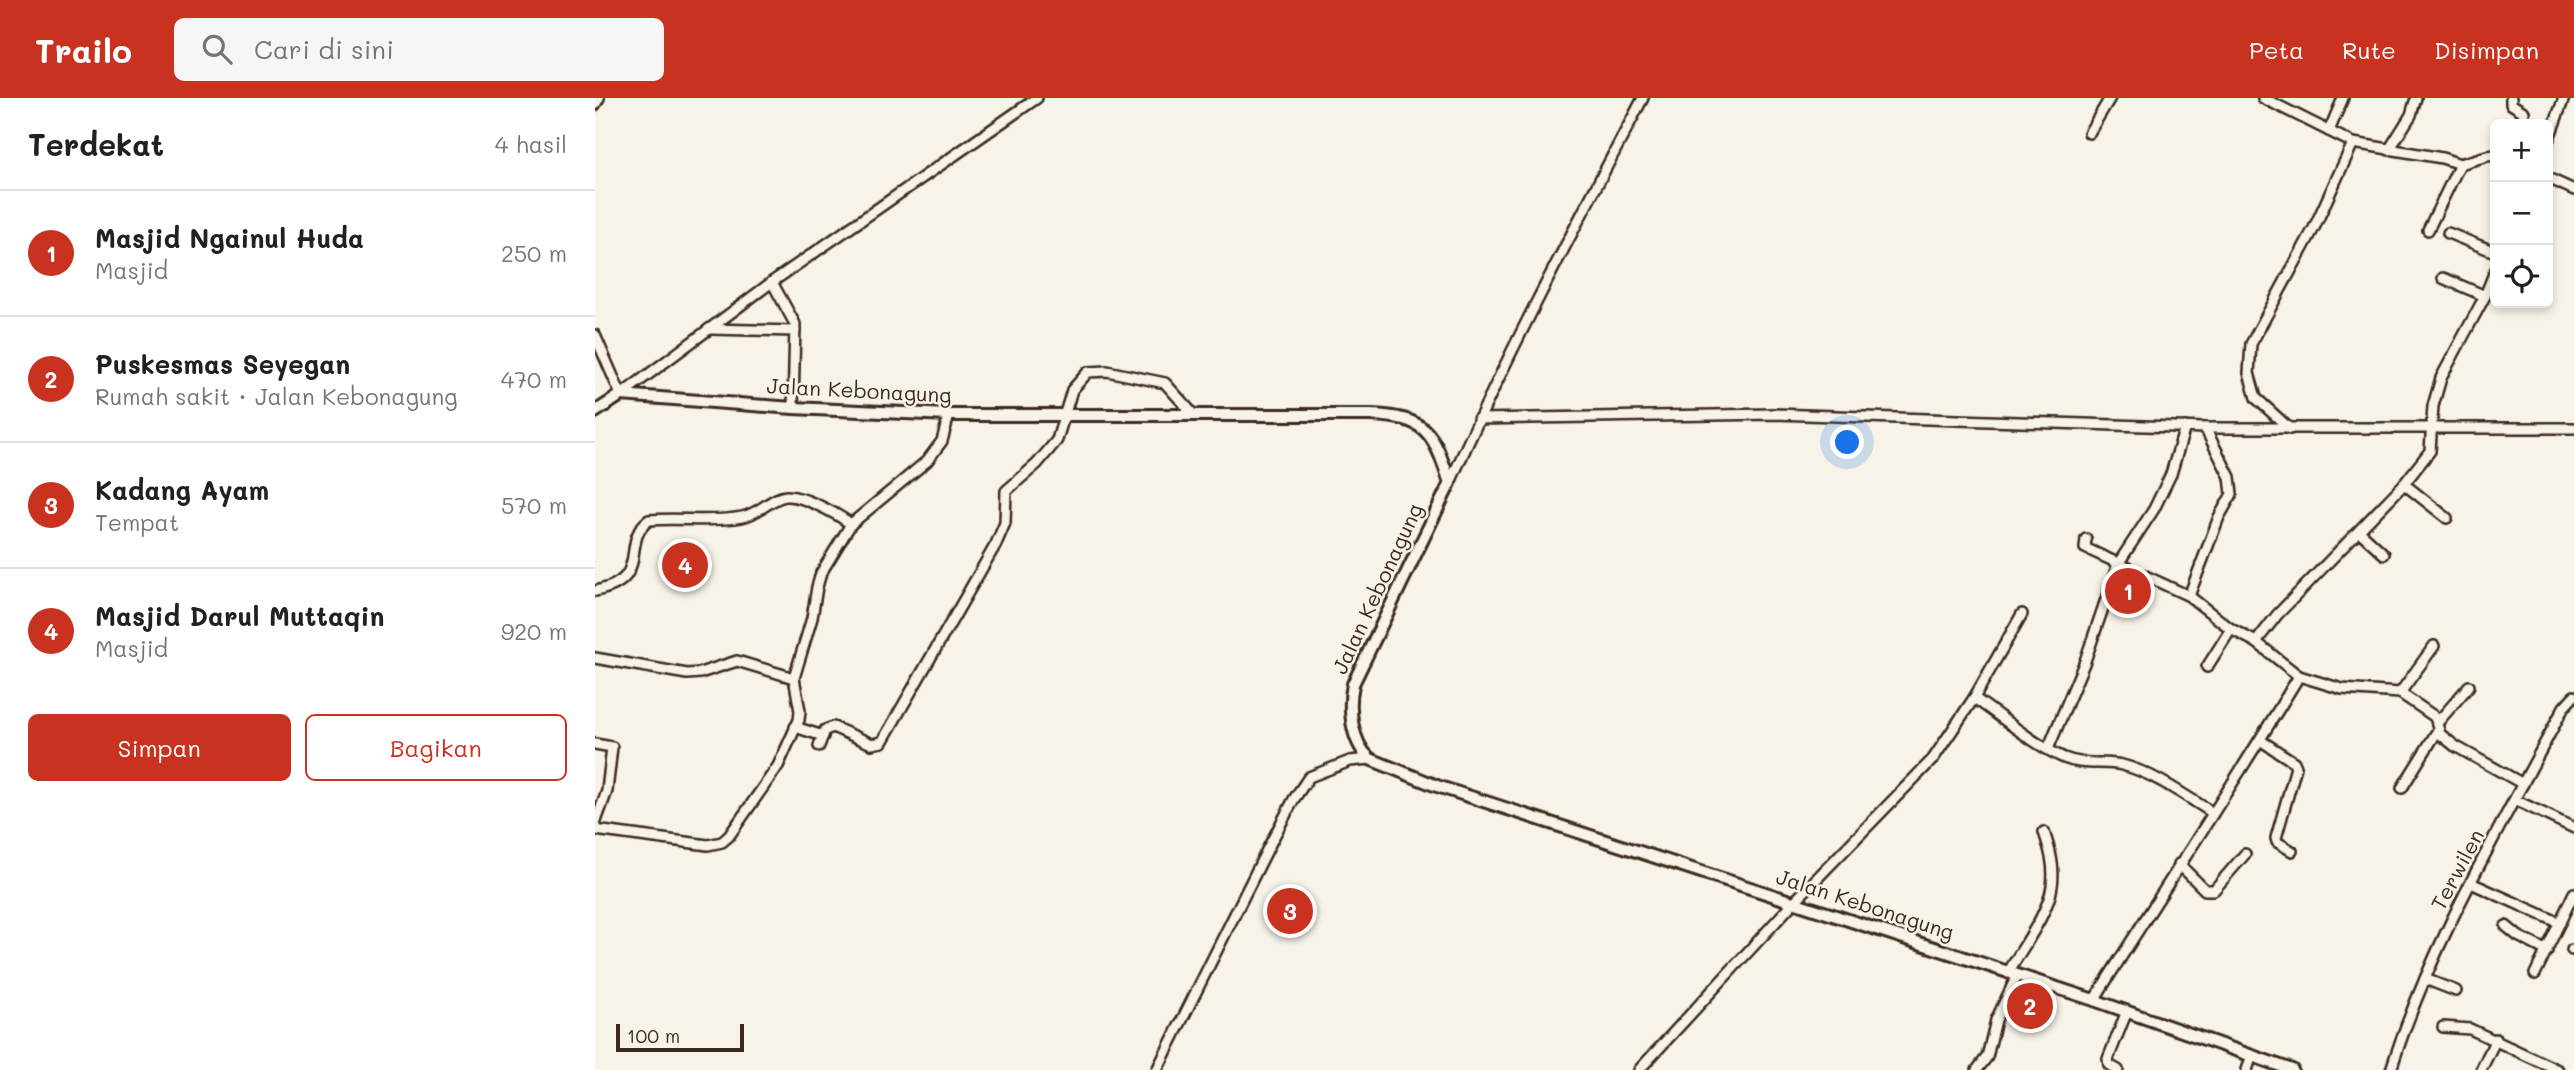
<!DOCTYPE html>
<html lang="id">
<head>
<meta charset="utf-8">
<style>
  body { margin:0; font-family:Mali,sans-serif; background:#f6f6f6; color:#202124 }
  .controls { position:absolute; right:21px; top:21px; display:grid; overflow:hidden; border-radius:10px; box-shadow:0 4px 10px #0003 }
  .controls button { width:63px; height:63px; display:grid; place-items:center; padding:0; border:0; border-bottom:2px solid #e0e0e0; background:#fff; color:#202124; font:35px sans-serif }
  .scale { position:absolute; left:21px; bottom:18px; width:128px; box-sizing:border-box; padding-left:7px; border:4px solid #3b2a1e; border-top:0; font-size:19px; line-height:24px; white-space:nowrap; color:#3b2a1e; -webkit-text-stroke:5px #f7f3e8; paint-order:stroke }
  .you { position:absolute; left:1253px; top:345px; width:24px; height:24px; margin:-18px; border:5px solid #fff; border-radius:50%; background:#1a73e8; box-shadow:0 0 0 10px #1a73e833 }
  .badge { display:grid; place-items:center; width:46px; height:46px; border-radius:50%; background:#c8321e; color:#fff; font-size:23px; font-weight:700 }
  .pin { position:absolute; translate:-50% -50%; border:4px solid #fff; box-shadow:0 2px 7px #0006 }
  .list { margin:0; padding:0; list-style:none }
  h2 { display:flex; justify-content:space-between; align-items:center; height:91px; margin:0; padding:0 28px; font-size:30px }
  h2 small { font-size:23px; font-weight:400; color:#757577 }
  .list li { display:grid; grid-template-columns:46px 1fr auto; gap:21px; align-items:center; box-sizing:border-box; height:126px; padding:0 28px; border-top:2px solid #e0e0e0 }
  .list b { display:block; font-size:26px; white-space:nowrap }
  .list p { margin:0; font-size:23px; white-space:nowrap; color:#757577 }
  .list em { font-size:23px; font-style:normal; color:#757577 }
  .actions { display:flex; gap:14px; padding:21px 28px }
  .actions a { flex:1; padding:16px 0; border:2px solid #c8321e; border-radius:10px; text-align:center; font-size:24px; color:#c8321e }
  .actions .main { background:#c8321e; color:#fff }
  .icon { flex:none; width:38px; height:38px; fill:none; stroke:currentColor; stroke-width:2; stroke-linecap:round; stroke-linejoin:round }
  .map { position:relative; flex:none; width:1979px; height:972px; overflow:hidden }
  header { display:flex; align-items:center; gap:42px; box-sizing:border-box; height:98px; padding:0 35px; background:#c8321e; color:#fff }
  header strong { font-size:33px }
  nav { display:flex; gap:38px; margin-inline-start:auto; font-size:24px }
  .search { width:490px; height:63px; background:#f6f6f6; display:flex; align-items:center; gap:18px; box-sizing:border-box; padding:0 24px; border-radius:10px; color:#757577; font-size:26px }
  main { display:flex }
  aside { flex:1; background:#fff }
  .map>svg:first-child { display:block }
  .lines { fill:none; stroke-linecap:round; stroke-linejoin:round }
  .minor-casing { stroke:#3b2a1e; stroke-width:14 }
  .major-casing { stroke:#3b2a1e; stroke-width:16 }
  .minor { stroke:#f7f3e8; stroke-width:9 }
  .major { stroke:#f7f3e8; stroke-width:10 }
  .labels { text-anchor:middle; stroke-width:5; stroke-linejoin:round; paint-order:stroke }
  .street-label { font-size:21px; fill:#3b2a1e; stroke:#f7f3e8 }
</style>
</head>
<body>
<header>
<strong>Trailo</strong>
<div class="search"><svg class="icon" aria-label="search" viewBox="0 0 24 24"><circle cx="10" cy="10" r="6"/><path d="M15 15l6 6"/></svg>Cari di sini</div>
<nav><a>Peta</a><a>Rute</a><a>Disimpan</a></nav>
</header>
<main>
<aside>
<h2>Terdekat<small>4 hasil</small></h2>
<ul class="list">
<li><span class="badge">1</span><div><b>Masjid Ngainul Huda</b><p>Masjid</p></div><em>250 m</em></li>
<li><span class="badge">2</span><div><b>Puskesmas Seyegan</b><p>Rumah sakit · Jalan Kebonagung</p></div><em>470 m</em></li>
<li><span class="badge">3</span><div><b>Kadang Ayam</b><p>Tempat</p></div><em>570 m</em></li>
<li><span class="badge">4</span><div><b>Masjid Darul Muttaqin</b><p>Masjid</p></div><em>920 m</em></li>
</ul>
<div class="actions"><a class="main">Simpan</a><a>Bagikan</a></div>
</aside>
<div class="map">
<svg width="1979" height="972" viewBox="0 0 1979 972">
  <rect width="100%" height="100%" fill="#f7f3e8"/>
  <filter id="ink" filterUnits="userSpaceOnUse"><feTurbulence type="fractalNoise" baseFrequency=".0143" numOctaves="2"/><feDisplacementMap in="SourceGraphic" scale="14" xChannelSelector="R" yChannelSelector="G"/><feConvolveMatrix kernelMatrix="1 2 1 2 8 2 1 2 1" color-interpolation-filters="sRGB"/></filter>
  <g filter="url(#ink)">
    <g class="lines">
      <!-- minor casing -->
      <g class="minor-casing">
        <g id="minor">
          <path d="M1668,0l90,45 -39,85 -63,116 -2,29 7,25 34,31"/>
          <path d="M1916,0v6l13,8 -1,8 3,4"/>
          <path d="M0,7l4,-7"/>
          <path d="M1734,33l14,-33"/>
          <path d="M1494,35l21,-35"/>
          <path d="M1953,43l16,-43"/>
          <path d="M1758,45l89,15 18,6 27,-8 8,-1"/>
          <path d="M1794,52l22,-35 5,-17"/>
          <path d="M1953,80l26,12"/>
          <path d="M1833,132l32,-66"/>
          <path d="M1853,135l47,19"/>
          <path d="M1848,180l42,18"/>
          <path d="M177,184l23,42 -2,84"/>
          <path d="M114,231l86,2"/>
          <path d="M0,237l26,60 151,-113 265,-184"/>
          <path d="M883,321l296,-5 431,14h369"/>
          <path d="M1610,330l25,49 2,17 -13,23 -30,79 42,33 25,13"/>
          <path d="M855,385c58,-131 126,-258 193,-385"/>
          <path d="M1809,386l43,34"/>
          <path d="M256,426l76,-63 15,-20 7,-26"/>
          <path d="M1764,433l25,23"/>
          <path d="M1491,441l-1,9 104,48"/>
          <path d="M0,493c58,-11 24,-49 54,-71 31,-3 62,3 93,-3 17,-3 30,-20 44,-21 17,-1 51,18 65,28l-30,49 -4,14 -5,31 -18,60 6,33 -1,9 -21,46 -49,70 -7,6 -14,3 -113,-15"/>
          <path d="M0,560l92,16 13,-1 37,-12 57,17"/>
          <path d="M1612,569l24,-38"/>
          <path d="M1704,578l43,13 58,4 35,24 5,17 15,12 68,38"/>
          <path d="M1805,595l34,-47"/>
          <path d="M1379,600c28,19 59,46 90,60 19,8 39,3 58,7 30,7 65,32 91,48"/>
          <path d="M1843,624l31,-36"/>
          <path d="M200,629l28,9"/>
          <path d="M1665,642l34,22 2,5 -20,71 1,4 15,9"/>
          <path d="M0,646l17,3 -5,44 -12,33"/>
          <path d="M224,648l6,-16 8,-3 39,17 10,-2 114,-198 9,-21 1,-32 31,-27 20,-24 15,-50 16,-18 19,-1 58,12 29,32"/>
          <path d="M1453,651l37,-88 33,-97 36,-55 17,-35 14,-47"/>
          <path d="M1807,690l36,-58"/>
          <path d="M1920,702l59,28"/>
          <path d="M1584,766l26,26h9l31,-36"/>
          <path d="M1876,785l89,40"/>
          <path d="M1911,828l12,10 29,15"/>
          <path d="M1977,852h2"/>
          <path d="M1413,875c13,-24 41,-60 44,-87 3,-19 -2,-36 -8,-54"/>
          <path d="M1940,876l39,-81"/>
          <path d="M1830,881l31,12"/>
          <path d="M1499,902c68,-108 139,-215 205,-324l-43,-34 21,-27 127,-131 26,-33 3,-45 8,-28 44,-82 10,-25"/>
          <path d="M1848,929l27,2 88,41"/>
          <path d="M562,972l111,-222 26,-49 15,-22 41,-16 20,-2"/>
          <path d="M1044,972l155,-168 139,-143 41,-61 48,-84"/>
          <path d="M1382,972l10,-13 9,-37 21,-44"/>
          <path d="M1523,972l-9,-5 -1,-6 19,-48"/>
          <path d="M1652,972l5,-15"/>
          <path d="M1796,972c40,-128 111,-245 173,-363l10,-11"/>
          <path d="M1886,972l15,-31"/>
        </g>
      </g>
      <!-- major casing -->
      <g class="major-casing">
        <path id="major" d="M0,314l26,-17 172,13 156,7h421c57,2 63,17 80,68l-97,201c-5,24 -2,58 17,75l67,27 657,214 198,70"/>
      </g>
      <!-- minor -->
      <use href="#minor" class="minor"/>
      <!-- major -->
      <use href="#major" class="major"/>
    </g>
  </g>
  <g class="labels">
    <!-- street labels -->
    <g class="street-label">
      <text transform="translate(264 293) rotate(3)" y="7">Jalan Kebonagung</text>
      <text transform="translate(783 491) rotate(-65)" y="7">Jalan Kebonagung</text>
      <text transform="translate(1863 772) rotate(-62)" y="7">Terwilen</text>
      <text transform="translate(1270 807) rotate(18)" y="7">Jalan Kebonagung</text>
    </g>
  </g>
</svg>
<div class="controls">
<button>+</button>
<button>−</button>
<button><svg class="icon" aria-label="locate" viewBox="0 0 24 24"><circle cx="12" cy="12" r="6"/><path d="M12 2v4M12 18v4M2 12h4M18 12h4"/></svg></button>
</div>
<div class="scale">100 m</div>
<div class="you"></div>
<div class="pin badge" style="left:1533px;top:493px">1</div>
<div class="pin badge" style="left:1435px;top:908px">2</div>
<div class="pin badge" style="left:695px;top:813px">3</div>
<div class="pin badge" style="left:90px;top:467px">4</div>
</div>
</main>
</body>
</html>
